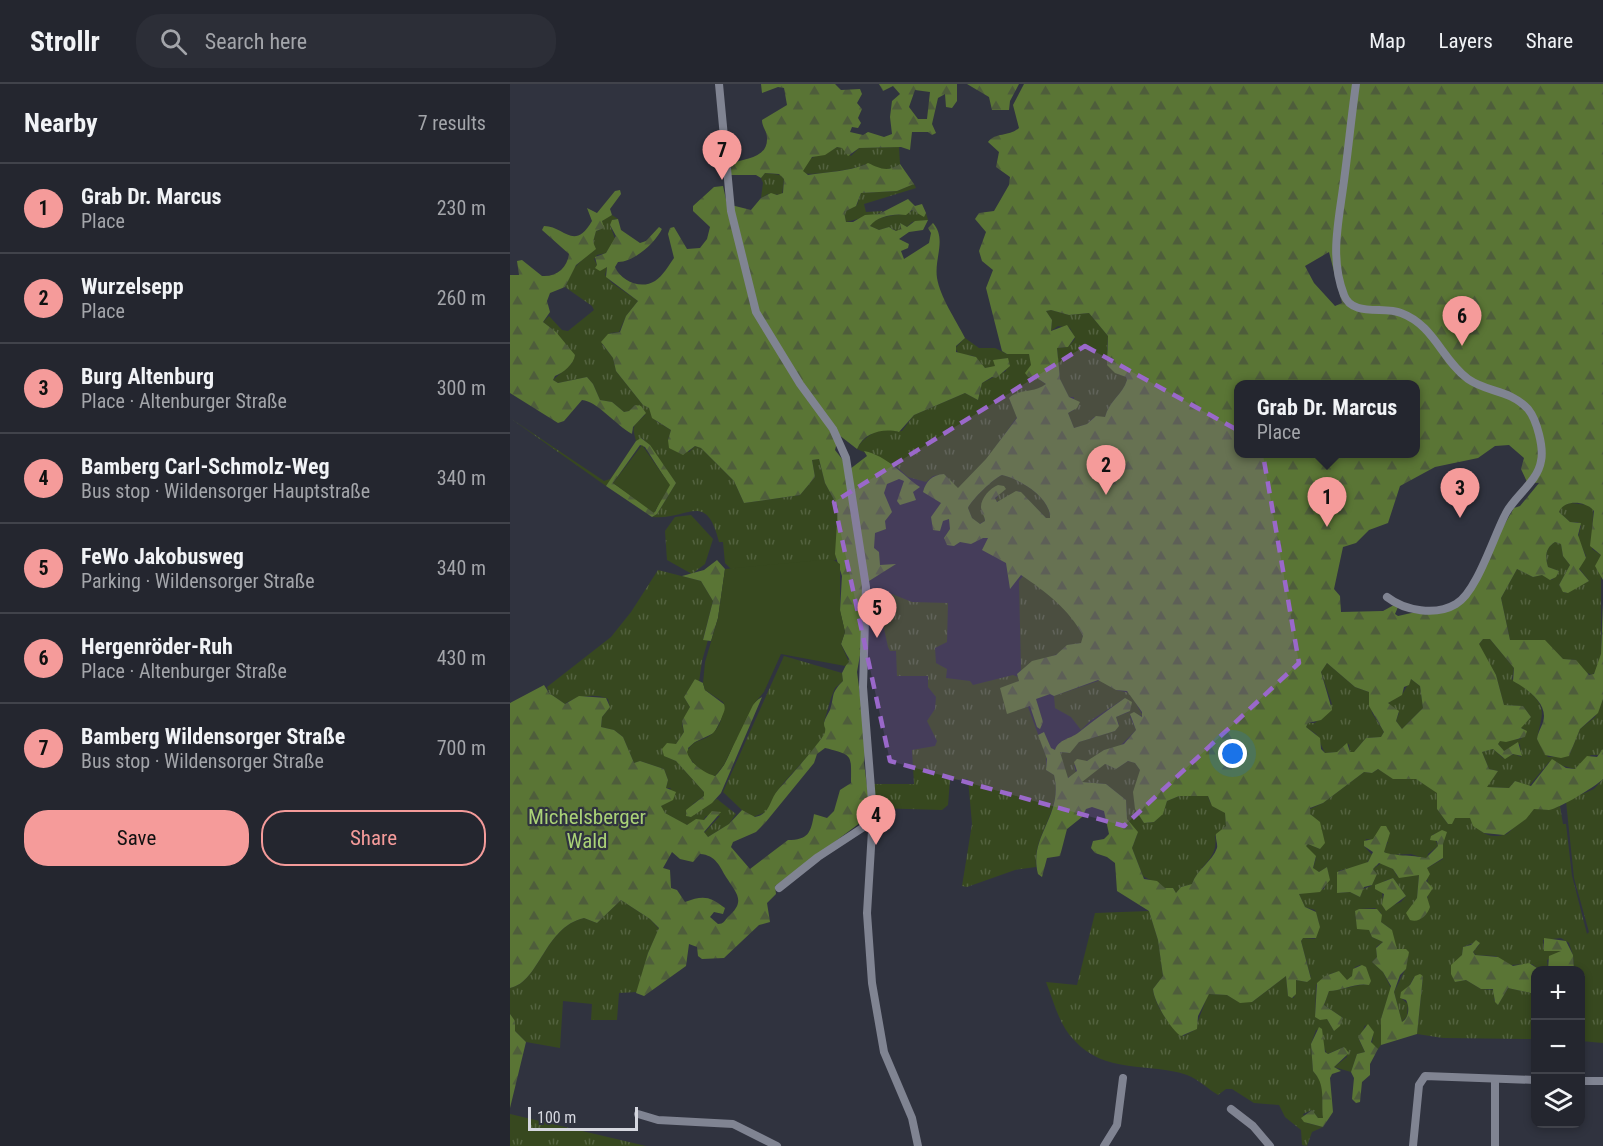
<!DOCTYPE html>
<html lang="en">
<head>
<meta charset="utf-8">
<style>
  body { margin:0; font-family:"Roboto Condensed",sans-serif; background:#2c2e37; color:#f1f3f6 }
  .controls { position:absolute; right:18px; bottom:18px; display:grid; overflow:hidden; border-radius:12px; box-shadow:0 3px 9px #0003 }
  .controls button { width:54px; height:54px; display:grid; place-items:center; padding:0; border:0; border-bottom:2px solid #41434b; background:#24262f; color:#f1f3f6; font:30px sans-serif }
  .scale { position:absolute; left:18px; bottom:15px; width:110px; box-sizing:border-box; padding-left:6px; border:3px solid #d5d7df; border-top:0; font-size:16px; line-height:21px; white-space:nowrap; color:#d5d7df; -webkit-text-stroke:4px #30333f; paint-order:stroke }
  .you { position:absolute; left:723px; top:670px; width:21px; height:21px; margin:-15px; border:4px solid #fff; border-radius:50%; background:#1a73e8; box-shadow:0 0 0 9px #1a73e833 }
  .badge { display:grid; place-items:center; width:39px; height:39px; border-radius:50%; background:#f59b9a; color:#111; font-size:20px; font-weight:700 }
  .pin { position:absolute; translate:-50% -50px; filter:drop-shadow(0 2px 3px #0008) }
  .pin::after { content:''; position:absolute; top:32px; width:21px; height:18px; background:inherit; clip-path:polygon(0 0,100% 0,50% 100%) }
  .popup { position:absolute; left:724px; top:296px; width:186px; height:78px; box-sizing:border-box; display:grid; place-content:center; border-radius:12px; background:#24262f; filter:drop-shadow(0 2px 4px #0005); font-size:20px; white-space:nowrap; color:#a3a5aa }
  .popup b { font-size:22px; color:#f1f3f6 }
  .popup::after { content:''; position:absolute; left:50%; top:100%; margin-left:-12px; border:12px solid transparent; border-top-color:#24262f }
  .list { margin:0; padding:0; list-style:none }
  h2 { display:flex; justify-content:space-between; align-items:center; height:78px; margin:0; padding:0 24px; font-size:26px }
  h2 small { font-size:20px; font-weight:400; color:#a3a5aa }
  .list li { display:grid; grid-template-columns:39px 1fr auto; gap:18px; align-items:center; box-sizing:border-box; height:90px; padding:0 24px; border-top:2px solid #41434b }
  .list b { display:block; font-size:22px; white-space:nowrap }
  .list p { margin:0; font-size:20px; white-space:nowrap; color:#a3a5aa }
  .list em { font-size:20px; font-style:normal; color:#a3a5aa }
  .actions { display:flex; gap:12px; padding:18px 24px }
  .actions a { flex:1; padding:14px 0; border:2px solid #f59b9a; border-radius:24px; text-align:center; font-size:21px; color:#f59b9a }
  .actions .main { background:#f59b9a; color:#111 }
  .icon { flex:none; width:33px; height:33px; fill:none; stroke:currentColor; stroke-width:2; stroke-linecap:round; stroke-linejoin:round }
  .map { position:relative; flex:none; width:1093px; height:1062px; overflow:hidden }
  header { display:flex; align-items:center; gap:36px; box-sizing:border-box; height:84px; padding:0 30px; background:#24262f; border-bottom:2px solid #41434b }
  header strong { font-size:28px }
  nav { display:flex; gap:33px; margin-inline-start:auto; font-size:21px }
  .search { width:420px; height:54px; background:#2c2e37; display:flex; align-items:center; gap:15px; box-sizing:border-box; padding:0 21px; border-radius:24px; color:#a3a5aa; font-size:22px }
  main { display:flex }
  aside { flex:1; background:#24262f }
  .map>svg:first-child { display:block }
  .grass { fill:url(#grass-tufts); fill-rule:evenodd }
  .forest { fill:url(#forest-firs); fill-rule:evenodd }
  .green { fill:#37481f }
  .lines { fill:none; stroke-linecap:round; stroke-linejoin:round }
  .minor { stroke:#808492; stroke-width:8 }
  .marked { fill:#9a68ca; fill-opacity:0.2; stroke:#9a68ca; stroke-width:4.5; stroke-dasharray:12 8; stroke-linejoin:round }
  .labels { text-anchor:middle; stroke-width:4.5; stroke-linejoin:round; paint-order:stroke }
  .park-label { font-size:21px; fill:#aad277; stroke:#30333f }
</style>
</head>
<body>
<header>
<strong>Strollr</strong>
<div class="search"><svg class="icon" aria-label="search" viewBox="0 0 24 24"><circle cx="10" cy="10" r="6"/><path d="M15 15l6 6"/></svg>Search here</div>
<nav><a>Map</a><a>Layers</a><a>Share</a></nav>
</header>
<main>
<aside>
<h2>Nearby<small>7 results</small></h2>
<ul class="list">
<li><span class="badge">1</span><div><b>Grab Dr. Marcus</b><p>Place</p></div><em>230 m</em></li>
<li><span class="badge">2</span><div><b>Wurzelsepp</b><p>Place</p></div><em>260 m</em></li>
<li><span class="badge">3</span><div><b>Burg Altenburg</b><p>Place · Altenburger Straße</p></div><em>300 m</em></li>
<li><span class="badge">4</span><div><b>Bamberg Carl-Schmolz-Weg</b><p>Bus stop · Wildensorger Hauptstraße</p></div><em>340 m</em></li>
<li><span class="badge">5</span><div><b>FeWo Jakobusweg</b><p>Parking · Wildensorger Straße</p></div><em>340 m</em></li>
<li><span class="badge">6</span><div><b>Hergenröder-Ruh</b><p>Place · Altenburger Straße</p></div><em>430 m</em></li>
<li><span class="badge">7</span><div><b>Bamberg Wildensorger Straße</b><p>Bus stop · Wildensorger Straße</p></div><em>700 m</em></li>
</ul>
<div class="actions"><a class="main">Save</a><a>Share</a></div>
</aside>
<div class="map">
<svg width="1093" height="1062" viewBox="0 0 1093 1062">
  <defs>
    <pattern id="grass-tufts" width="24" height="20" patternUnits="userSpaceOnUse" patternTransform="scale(1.5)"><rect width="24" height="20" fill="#37481f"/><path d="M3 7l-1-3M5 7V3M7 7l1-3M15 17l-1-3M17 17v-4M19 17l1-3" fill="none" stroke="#53623f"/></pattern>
    <pattern id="forest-firs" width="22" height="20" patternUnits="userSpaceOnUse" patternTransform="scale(1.5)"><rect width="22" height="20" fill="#5a7535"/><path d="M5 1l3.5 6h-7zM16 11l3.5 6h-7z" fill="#4e5d3b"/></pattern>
  </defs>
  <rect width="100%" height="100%" fill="#30333f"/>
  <!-- grass -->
  <g class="grass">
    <path d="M327,63l5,1 9,8 8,-8 40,-1 1,17c-12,8 -23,6 -34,0 -8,5 -55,12 -63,9 -1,-19 23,-17 34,-26z"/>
    <path d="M255,89l16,2 3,4 -2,16 -14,-1 -7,4 2,-15 -2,-5z"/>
    <path d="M404,100l2,4 -52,16 2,8 17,-1 -2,2 -35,9 -2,-10 13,-7 4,-12 36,-2z"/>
    <path d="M403,126l12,5 1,-2 2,7 -16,2 -5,5 -7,-4 1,6 -4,2 -8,-4 -10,3 -9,-4c8,-14 32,-8 43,-16z"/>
    <path d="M102,131l6,4h-4l-4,6 5,14 -9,14 -9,2 -3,4 3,6 10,2 -2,8 7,8 26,18 -12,15 -7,16 -9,1 -8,11 11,14 3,13 27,34 6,3 7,13 15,9 -3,10 21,12 6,-6 6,2 33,33 10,22 56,-8 15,-18 -3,-17 7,-1 6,24 13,24 -2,53 -105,9 -6,-6 -2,-21h-4c-13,-53 -32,-21 -67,-25l5,-3 19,-31 -29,-40 -5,-5 -6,3c-4,-15 -4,-14 9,-26l-10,-10 -6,6 -5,1 -12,-10 -12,-2 -7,-16 -6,-7 -29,6 -5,-3 19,-17 -16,-31 -13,-10 6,-6 13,14 6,1 26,-21 -2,-4 -27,-19 9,-19 16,-16 6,-21 4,-1 3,-11z"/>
    <path d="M541,226l18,5 20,-2 19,23 -1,15 11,23 8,3 1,3c-4,14 -18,21 -22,37h-11l-7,7 -13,4 -6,-15 6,-3v-13h-5l-9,-18 -3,-31 11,-1 7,-8 -5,-11 -12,-2 -7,5 1,-11 -6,-9z"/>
    <path d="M455,254l14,10h16l12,6h22c5,13 2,22 17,30 -12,9 -24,8 -37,14l8,19 -31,43 -28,29 -14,-15 -11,2 -7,6 -18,-5 -12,-11 -39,-17c4,-9 19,-20 30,-21 5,0 9,4 15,3l12,-16 51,-22 13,7 4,-17 24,-12 1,-13 -7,2 -6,7 -9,1 -11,-12 -15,-2 -4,-6z"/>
    <path d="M0,334l94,63 6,-2 18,-24 -22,31z"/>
    <path d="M492,391c18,4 49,23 48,43h-4l-27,-27 -20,11 -4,-2 3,-4 -11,-2 -5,8 3,19 -6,3 -7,-6 -4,-10c3,-8 26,-30 34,-33z"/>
    <path d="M1061,419l16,2 6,4 -1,40 9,6v103l-4,12 -5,5 -9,-4 -7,-11 -13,-1 -20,-19h-33l-9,-42 16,-29 16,8 9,-2 10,5 7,-9 -11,-4c-3,-10 -3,-19 7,-25l6,2 2,12 7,9 -11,20 6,8 24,-12 -10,-13 7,-12 -8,-18 3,-12 -3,-4h-8l-11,-10 2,-6z"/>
    <path d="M181,431l22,24 -8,25 -13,10 -25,-14 -2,-29 10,-14z"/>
    <path d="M148,486l43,11 12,20 -10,38 5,1 -6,21 -3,21 -4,-2 -11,17 6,10 -8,17 2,8 -8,12h-3l-6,13 9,4 28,31v4l-11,8 -5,13 29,-18 19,15 -7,10 -21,13 -4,-4 16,-17h-14l-3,5 -17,4 -21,-12 -4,-6 10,-19h-5l2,-8 -4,-11 -24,-8 -6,2 -11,-26 -9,-7 -13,-3 1,-10 8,-10 -2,-8c-12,-6 -33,-3 -43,5l-16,-11 -2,-6 64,-50 20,-25z"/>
    <path d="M513,492c21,14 55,37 61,64l-3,3c-21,2 -14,7 -26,12 -14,6 -24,4 -34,17l-2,-91z"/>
    <path d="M382,510l20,8 36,1 -1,39 -12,6 1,15 11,6 -1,9 24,3 3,4 40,-10 5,2 1,4 -6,3 7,25 8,-2 18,49v14l8,5c9,37 -21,57 -18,92l-21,3 -48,17 -5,-1 10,-62 -4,-45 -18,1 -2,25 -6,5 -68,-2v-24h40l-2,-34 23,-4 2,-5 -10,-20 8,-12 1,-12 -8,-10v-11h-31l-1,-25h-6l-2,-4 -9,-41z"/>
    <path d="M973,555h7l24,29 -2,11c4,5 8,4 12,8 25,21 18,25 13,52l11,18 21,-1 11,-27 15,-12 8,-18v50l-4,6h-8l-16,14 -26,-7 -20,24 -14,-5 -6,7 -23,-1 12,-16 -9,-2 -7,-17 11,-3 10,9 12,-4 6,3 -1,-13 -16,7 -6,-7 1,-3 22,-2 3,-10 -4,-1 11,-11 -8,-11 -19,-1 -8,-30 -17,-27v-4z"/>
    <path d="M274,572l58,17 1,8 -8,7 -4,10 -7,24 2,9c-12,22 -33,39 -48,59 -5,7 -7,15 -12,22l-13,5 -9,-5 -21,-20z"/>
    <path d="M817,579l28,24 14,5 3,21 12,19 -3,5 -15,1 -12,14h-4l-1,-8 -12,8 -12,1 -9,-19 -10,-7 2,-4h7l17,-19 -11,-32z"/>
    <path d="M901,595l9,7 3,22 -21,21 -6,-8 3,-8 -11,-10 15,-10z"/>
    <path d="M591,596l15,10 14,3 13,23 -11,-3 -2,4 6,13 -16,16 -16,4 -12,9 -18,6 2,8 -9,5 -7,-26 8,1 11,-11 36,-11 4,-7 -3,-7 13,-5 -4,-14 -35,23 -9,9 -10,-13 -16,-9 -1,-12z"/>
    <path d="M618,677l7,2 5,7c-2,26 -14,24 4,53l10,-1 9,-9 4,-12 12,-5h29l2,6 15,11 1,13 -11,10c4,23 -16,29 -23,48l-11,3 -5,6 -3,-5h-8l-22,-12 -11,-28 5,-13 -10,-16 -1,-19 -20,-16 -24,-2 1,-4 22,-14 11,5z"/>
    <path d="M868,685l16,10h22l21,13v17l11,15 7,-6h15c9,14 18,22 37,16l28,-26 13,2 12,-4 3,18h3l6,52 15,58 2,-2 -15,-54 -8,-77 28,-12 9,-10v264l-22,-2 -1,-71h-6l-1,-15 -4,-12 -8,-5 -18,2 1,10 17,1 -14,9 1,10h-8l-8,-6 -23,1 -13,-9 -20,-1 -3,-3 6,-7 -1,-4 -15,6 -1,8 -11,12 4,15 11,-2 15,9 14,1 -1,10 4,5 10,-17 27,6v45l-92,-1 -26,-4 6,-57h-9l-12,22 6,5 -1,12 -5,6 -8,-30 12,-24 -4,-18h-4l-6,-10v-10l-11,-8v-9l-6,-5 -16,1 -4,3 2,14 12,4 3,7 11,5 -7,5 1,10 -5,5 11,10 8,16 -10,31v26l-3,4 -6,-5 1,-8 -8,-11 -6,15 6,12 -8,2 -6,18 -17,-5 13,-10 -3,-10 -17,7 -5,-11v-14l-6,1 -5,14 2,27 9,11 1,36h-5l-6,-8 -9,4 4,9 16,4 -11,5 -5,14 -5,-1 -1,-15 -16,-13 -6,-12 -25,-2 -22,-14h-6l-8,6c-10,-6 -20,-16 -31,-20 -37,-13 -82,0 -113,-35 -15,-15 -20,-38 -28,-58l31,3 18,-72 54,-2 9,29 5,36 -10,13c1,15 18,41 31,47 2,-2 6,-3 9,-5 3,-3 13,-31 15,-37l19,1 12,7h13l34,-26 2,20 6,2 2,-18 11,2 4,-4 -10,-37 2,-3 12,1 4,-16 -4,-13 -10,-3 -6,-13 25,-5 5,-12 -2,-10 -8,5 -6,-3 3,-11 -10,-12 2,-2 12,5c6,-14 1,-25 -10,-35v-5l13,-6 41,-31 8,1zM923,750h3c10,12 3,14 7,25l-16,9 1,27 -5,22 -14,1 -2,-5 10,-15 2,-23 -22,1 -4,-7 -12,-6 -8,6 4,5 -6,12 -8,3 -3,8 -10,-5 -13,1 1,-22 28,-7 6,-9 -8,-9 2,-7 22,3 -5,9 5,4 23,-1 16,5 1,-5 10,-8zM883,794l13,18 -5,6 -17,7 -2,-17 2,-11zM850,881l9,13 -2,7c-8,-2 -28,6 -38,6l-5,14 19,13 -9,13 -7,-12 -12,-2 1,-32c8,-7 13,-13 24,-13l2,6 5,2 5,-4 3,-9z"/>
    <path d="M111,816l29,19 9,10 -11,24 -11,39 -18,1 -2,27h-26l1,-16 -29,-3 -3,47 -34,-6 -11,-11v-8l-5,-9v-26c30,-6 34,-61 74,-70l13,5z"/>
    <path d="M0,1030l136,32h-136z"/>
  </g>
  <!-- forest -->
  <g class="forest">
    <path d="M251,0h74l6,6 19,-1 2,5 -5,9 5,6 -4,9 3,5 -3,5 -6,-1 -2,5 13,3 5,-3 16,5 8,-3 -2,-17 2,-16 8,-7 -7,-8 -10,5 -4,-7h78v17l-5,7 -6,-1 -1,-13 -7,4 -6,26 4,9 -4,2 -4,-3h-16l-2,18 -9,-3 -42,1 -11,8 -6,-8 -5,-1 -12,8 -13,2 -9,14 5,4c18,-3 46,-4 60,-12 11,5 19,10 32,1l14,20 -17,7 -36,2 -5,13 -12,6 2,10h7l12,-7 14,-1 29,-15 7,7 7,-2 4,9 -2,4 -12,-7 -6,5c-11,-2 -29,1 -36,11l9,4 10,-3 7,4 5,-2 -1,-6 7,4 8,-6 13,-1 -5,10 -14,2 -10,7 10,5 -1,4 -7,3 3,8 25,-16 2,-10 -3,-5 5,-5c14,16 1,35 4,55 3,19 19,42 28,60l-9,8v6l20,5 9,11 10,-2 -2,-6 15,-2 2,8 -14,12 -4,-1 -10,6 -4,17 -13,-7 -51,22 -15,17c-15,-4 -35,0 -42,17l-18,-14 -4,15 15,19 17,-13 -3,-5c24,5 38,24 56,36l-7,5 3,8 -16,5 -3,-4 7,-20 -5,-2 -12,5 -3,9 8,19 -7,9 1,8 -11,4 -1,15 5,4 1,13 16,-1 -27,17 1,18 -13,73 9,69 -2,22 6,46 -2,8 -93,69 1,8 -9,9 3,19 -11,3 -35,33 -22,1 -4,-3 -1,-9 -8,-3 -3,22 -42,30 -8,-3 12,-40 11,-25 -9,-9 -29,-19 -24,23 -13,-5c-40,9 -44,64 -74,70v-285l34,-18 5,8 16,11 14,-8 27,2 4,9 -8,10 -1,10 13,3 9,7 11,26 6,-2 24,8 4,11 -2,8 10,4 -3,8 -12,6 4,7 22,12 9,-6 8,1 8,-9 9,1 -17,20 4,5 21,-13 13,-14 13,7c16,-3 14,-17 23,-27 8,-9 45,-50 47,-58 1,-5 -1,-4 -1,-9 1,-5 4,-9 6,-13 5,-15 0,-16 13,-29l-1,-8 7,-14 -8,-15 4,-12 -5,-21 2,-35 -7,-22 3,-47 -13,-24 -6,-24 -7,1 3,17 -15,18 -56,8 -10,-22 -33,-33 -6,-2 -12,9 -14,-7 -1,-8 3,-10 -19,-12 -3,-10 -6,-3 -27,-34 -3,-13 -12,-16 7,-8 12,-2 6,-16 12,-15 -32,-24 1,-10 -7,4 -5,-3 2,-3 -2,-8 11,-4 10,-17 -6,-11 2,-5 6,-1 3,11 19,13 6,-2 13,-14 3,2c-7,14 -28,33 -44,33l-3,5c6,14 26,23 40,14 8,-5 14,-16 19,-23l-6,-24 2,-6 4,-1 13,22 13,-1 7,-9 3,-12 -17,-16v-5l21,-19 9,-1 4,18 24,6 10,-12 10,-5 6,2 6,-2 1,-14 -5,-5 -14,-1 -4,5 -5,-3h-25v-11c13,-6 37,-5 36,-26 0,-7 -5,-11 -5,-18l25,-15 -3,-17 -6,-1 -16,6zM405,6l15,2 -3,27h-9l-9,-12zM315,664c29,7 26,7 26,35l-11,7 -6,21 -7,7 -13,-4c-3,19 -6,26 -26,26l-38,29 -19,-22 2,-5 23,-10 9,-9 49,-60 3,-9zM162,768l8,7 13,3 7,-8c16,1 20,13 26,23 11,17 20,24 2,40 -4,4 -4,7 -10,7l-8,-7 4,-5 9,2 2,-6c-15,-12 -22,-13 -40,-6l-8,-12 -6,-2 -1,-18 -7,-2z"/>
    <path d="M457,0h52l-9,17 -1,9h-17l-3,-13z"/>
    <path d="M514,0h579v496l-8,-14 6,-11 -11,-9 4,-35c-8,-10 -30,-12 -35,1l11,10 11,1 -3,12 8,23 -7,11 10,12 -21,12 -5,-1 -4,-7 11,-20 -7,-9 -2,-12 -6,-2c-10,6 -10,15 -7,25l11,4 -3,6 -6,3 -8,-5 -9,2 -16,-8 -16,29 9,42h35l18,19 13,1 13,15 5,-1 7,-20 2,-51v96l-5,14 -18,16 -11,27 -8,2 -16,-3 -8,-16c1,-8 7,-15 7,-23 0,-16 -20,-29 -31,-35l1,-13 -24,-29h-7l-4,5 17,31 8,30 19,1 8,11 -10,11 6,3 -2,6 -19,5 -6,-1 -2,3 6,7 14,-9 4,14 -9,-2 -8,5 -12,-10 -11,3 7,17 9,2 -11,16 22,1 6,-7 16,5 21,-27 14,9 9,1 12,-13 10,1 6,-8v30c-8,8 -43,29 -54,31 -5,0 -10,-1 -15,-1l-8,10 -22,16 -20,-2 -11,-7 -3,-8h-15l-3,6h-4l-11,-15v-16l-21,-14h-23l-15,-10 -6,4 -8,-1 -41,31 -13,5v6l10,8 5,21 -5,6 -12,-5 -2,2 10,10 -3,12 6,4 8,-5 3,13 -10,12 -21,2 6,13 11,5 4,15 -4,11h-13l-2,3 10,38 -4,3 -11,-2v14l-4,4 -4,-2 -2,-20 -34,26 -12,1 -13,-8 -18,-1 -11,22 -1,13 -16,7c-10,-6 -27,-34 -28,-47l10,-13 -5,-36 -9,-29 -32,-20 -2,-28 -8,-6 -12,-4 -4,-5 2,-7 11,-2 5,-5 -5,-23 -12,-4 -6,2 -4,8 -15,12 -7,27 -13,2 -5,19 -4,-3c-10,-38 26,-58 16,-99l-8,-5 1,-11 -9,-24 6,-3 7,16 4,2c4,-11 15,-11 23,-17 15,-12 31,-24 47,-35l7,4 -2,9 -14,6 3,9 -4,5 -36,11 -9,11 -10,-1 8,26 9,-7 -3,-9 3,-3 10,2 17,-11 20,-6 12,-14 -6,-16 4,-2 8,5v-5l-15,-21 -11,-1 -18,-10 -44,16 -4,-2 -14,5 7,23 -3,7 -3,-2 -7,-21 -23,8 -7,-26 19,-7 -2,-7 15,-13 24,-6 11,-10 14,-2 2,-7c-13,-26 -38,-45 -62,-61l-11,14 -4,-26 -24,-13 6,-12h-5l-12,6 -11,-2 -6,4 -7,-1 -3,-7 6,-9 -1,-10 -6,2 -3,10 -7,-1 -2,-13 10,-14 -18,-11c3,-11 9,-17 21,-18l14,14 28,-29 31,-41 -8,-20c11,-10 24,-4 37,-14l-9,-6 -9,-1 -3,-4 6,-8 -2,-11h-22l-5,-3 -16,-63 7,-18 -11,-9 -3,-10 7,-19 -11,-13 4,-6 15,-2 15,-26 1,-8 -14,-10 3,-15 -11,-10c8,-10 21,-5 31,-14l-6,-23zM819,168l13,51 -7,3 -21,-23 -9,-17zM541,226l18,5 20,-2 19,23 -1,29 8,8 11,4 1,3c-4,14 -18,21 -22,37l-9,-1 -9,8 -13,4 -6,-15 9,-5 3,-6 -11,-5 -9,-18 -3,-31 11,-1 7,-10 -8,-12 -16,6 1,-11 -6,-9zM728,300h178v70h-178zM999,361l15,13 -3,11 6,13 12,1 -19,23 -6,2 -54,94 -62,14 -3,-2 3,-7 -4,-2 -11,6 -42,1 -1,-16 -6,-7 9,-42 13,-4 13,-13 19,-7 12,-37 35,-19 43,-9 17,-12zM492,391c18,4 49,23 48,43h-4l-25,-26 -5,-1 -19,11 -2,-4 11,-9 -2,-3 -6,-1c-8,3 -17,13 -17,22 0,6 4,9 4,14l-5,3 -8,-6 -4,-10c3,-8 26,-30 34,-33zM817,579l28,24 14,5v14l15,26 -3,5 -15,1 -12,14h-4l-3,-9 -10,9 -12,1 -4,-4 -1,-11 -14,-11 2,-4 13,-3 11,-10 -11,-38zM901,595l9,7 3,22 -21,21 -6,-8 3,-10 -11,-8 14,-8 2,-8 5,-2zM618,677l7,2 5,7 -7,22 2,17 9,14 10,-1 9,-8 4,-13 12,-5h29l4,10 13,7 1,13 -10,8c-1,4 2,10 1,14 -5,14 -20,21 -25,36l-11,3 -5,6 -3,-5h-8l-8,-7 -13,-2 -12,-31 6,-16 -11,-13 -1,-19 -20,-16 -24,-2 23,-18 11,5z"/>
    <path d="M110,106l1,4 -11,15 2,6 -10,6 2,7 -8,3 -3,11 3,7 -20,16 -11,22 -15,6 -3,8 3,11 -7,10 13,10 19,23c-1,9 -12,18 -20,21l-2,4 5,3 29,-6 6,7 7,16 12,2 12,10 5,-1 6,-6 6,1 5,7 -13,14 -1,7c-15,-8 -35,-33 -50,-34l-18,21 -6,2 -48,-30v-118h9l-2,-14 5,-1 20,16c15,1 25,-8 27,-22l-27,-24 2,-4c20,0 30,26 48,-5l-5,-13 10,5 18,-22z"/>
    <path d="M131,354l9,7 26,38 -19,31 -5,3 -46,-31 30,-45zM130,361l5,2 23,36 -13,29 -42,-29z"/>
    <path d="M207,476l8,9 -7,49 -7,23 -8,-1 10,-39 -12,-20 -19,-5 22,-6z"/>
    <path d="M185,595l8,4 2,7 20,15v7l-11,21 -19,9 -7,6 4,14 23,14c22,-20 21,-64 47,-79l-41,96 -9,10 -21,14 -5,-1v-6l18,-14v-4l-28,-31 -12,-5 -2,-7 5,-6 9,1 8,-12 -2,-11 8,-14 -6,-10z"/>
    <path d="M871,742h5l4,7 -6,19c7,4 29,3 42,6l12,-12 -1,-5 -7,-1 1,-4 11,-6 5,2 -4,12v14l-16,10 3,6 -4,7 7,7 -6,9 3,10c-3,9 -11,16 -20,13l-4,-7 11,-15 2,-23 -20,3 -6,-9 -14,-6 -6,6 4,5 -5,11 -8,2 -4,10 -10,-5 -13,1v-21l31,-10 5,-10 -9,-6v-5l9,-2z"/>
    <path d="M883,794l13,18 -20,15 -4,-6 2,-11 -9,-5v-4z"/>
    <path d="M849,825h18l5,6 -1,7 11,8 5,19h9l3,3 -3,17 -6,6 -6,17 8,30c7,-4 8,-15 4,-22l-6,-2 1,-6 9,-7 5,-9 5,-2 3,2 -6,58 -36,11v-26l10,-33 -8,-14 -11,-10 5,-5 -1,-9 7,-6 -11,-5 -3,-7 -12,-1 -2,-18z"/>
    <path d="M1034,854l22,3 7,14 1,15h-26l1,-14 12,-5h-17z"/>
    <path d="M966,856l4,3 -7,9 2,3 23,2 15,9 16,-3 11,7h-4l-1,24 -27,-6 -10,17 -3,-3 -2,-13h-12l-15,-9 -11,2 -4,-8v-9l11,-10 1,-8 8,-2z"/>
    <path d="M852,881l4,2 5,14 -2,4c-12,-3 -28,6 -40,6l-5,14 19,13 -3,8 -6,5 -7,-12 -7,1 -5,-3 2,-34 8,-7 14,-5 8,9 5,-4 1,-7z"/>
    <path d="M0,930l5,7v10l11,11 -16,66z"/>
    <path d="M858,940l6,8 -3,10 7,7 -8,15v11l-8,7 -2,20 -4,1 -4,-4 2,-21 -3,-6 6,-18 8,-2 -7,-15z"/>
    <path d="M809,943l3,2 3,23 3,2 16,-7 5,6 -15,14 7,4 -9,3 -2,4 3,34 -10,15 -19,-5 -3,-4 11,-8 6,8h5c-2,-19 3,-33 -10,-47l-2,-27z"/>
  </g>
  <!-- green -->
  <g class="green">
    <path d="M132,361l28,40 -16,28 -41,-30z"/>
    <path d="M322,475l8,5v46l5,22 -4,12 8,18 -4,4 -64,-12 -17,38 -11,13 -29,60 -9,11c-11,-3 -25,-13 -28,-24 8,-18 24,-6 34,-32 2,-8 6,-10 2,-18l-18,-12 -2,-7 2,-21 13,-44 7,-49z"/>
  </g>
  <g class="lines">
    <!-- minor -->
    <g class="minor">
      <path d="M209,0l12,127 25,101 44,72 33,45 13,29 20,129 -3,100 10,127 -6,99 5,70 12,69 28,66 6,28"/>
      <path d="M846,0c-5,35 -8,69 -13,104 -5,37 -13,71 1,107 8,22 40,11 57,18 33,12 41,47 67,66 20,14 41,10 60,30 9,11 16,39 13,52 -3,20 -26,35 -35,52 -12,22 -29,79 -50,91 -20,12 -51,7 -69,-7"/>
      <path d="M269,804l39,-31 55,-36"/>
      <path d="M985,995v67"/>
      <path d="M1070,997h23"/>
      <path d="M721,1025l22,17 17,20"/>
      <path d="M128,1030l20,6 75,4 44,22"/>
      <path d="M594,1062l13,-21 6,-47"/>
      <path d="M903,1062l6,-61 6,-9 111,4"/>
    </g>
  </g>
  <!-- marked area -->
  <path class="marked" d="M575,262l176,97 38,220 -175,163 -234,-65 -56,-259z"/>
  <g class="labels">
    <!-- park labels -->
    <g class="park-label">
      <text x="77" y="740">Michelsberger<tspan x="77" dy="24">Wald</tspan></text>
    </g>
  </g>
</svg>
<div class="controls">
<button>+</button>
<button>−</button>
<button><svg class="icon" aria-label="layers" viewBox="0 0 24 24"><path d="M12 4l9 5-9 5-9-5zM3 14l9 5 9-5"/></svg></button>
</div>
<div class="scale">100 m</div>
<div class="you"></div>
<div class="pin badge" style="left:817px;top:443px">1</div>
<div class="popup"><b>Grab Dr. Marcus</b>Place</div>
<div class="pin badge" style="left:596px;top:411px">2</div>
<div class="pin badge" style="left:950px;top:434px">3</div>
<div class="pin badge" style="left:366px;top:761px">4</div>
<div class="pin badge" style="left:367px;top:554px">5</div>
<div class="pin badge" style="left:952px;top:262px">6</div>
<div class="pin badge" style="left:212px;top:96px">7</div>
</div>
</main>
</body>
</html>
